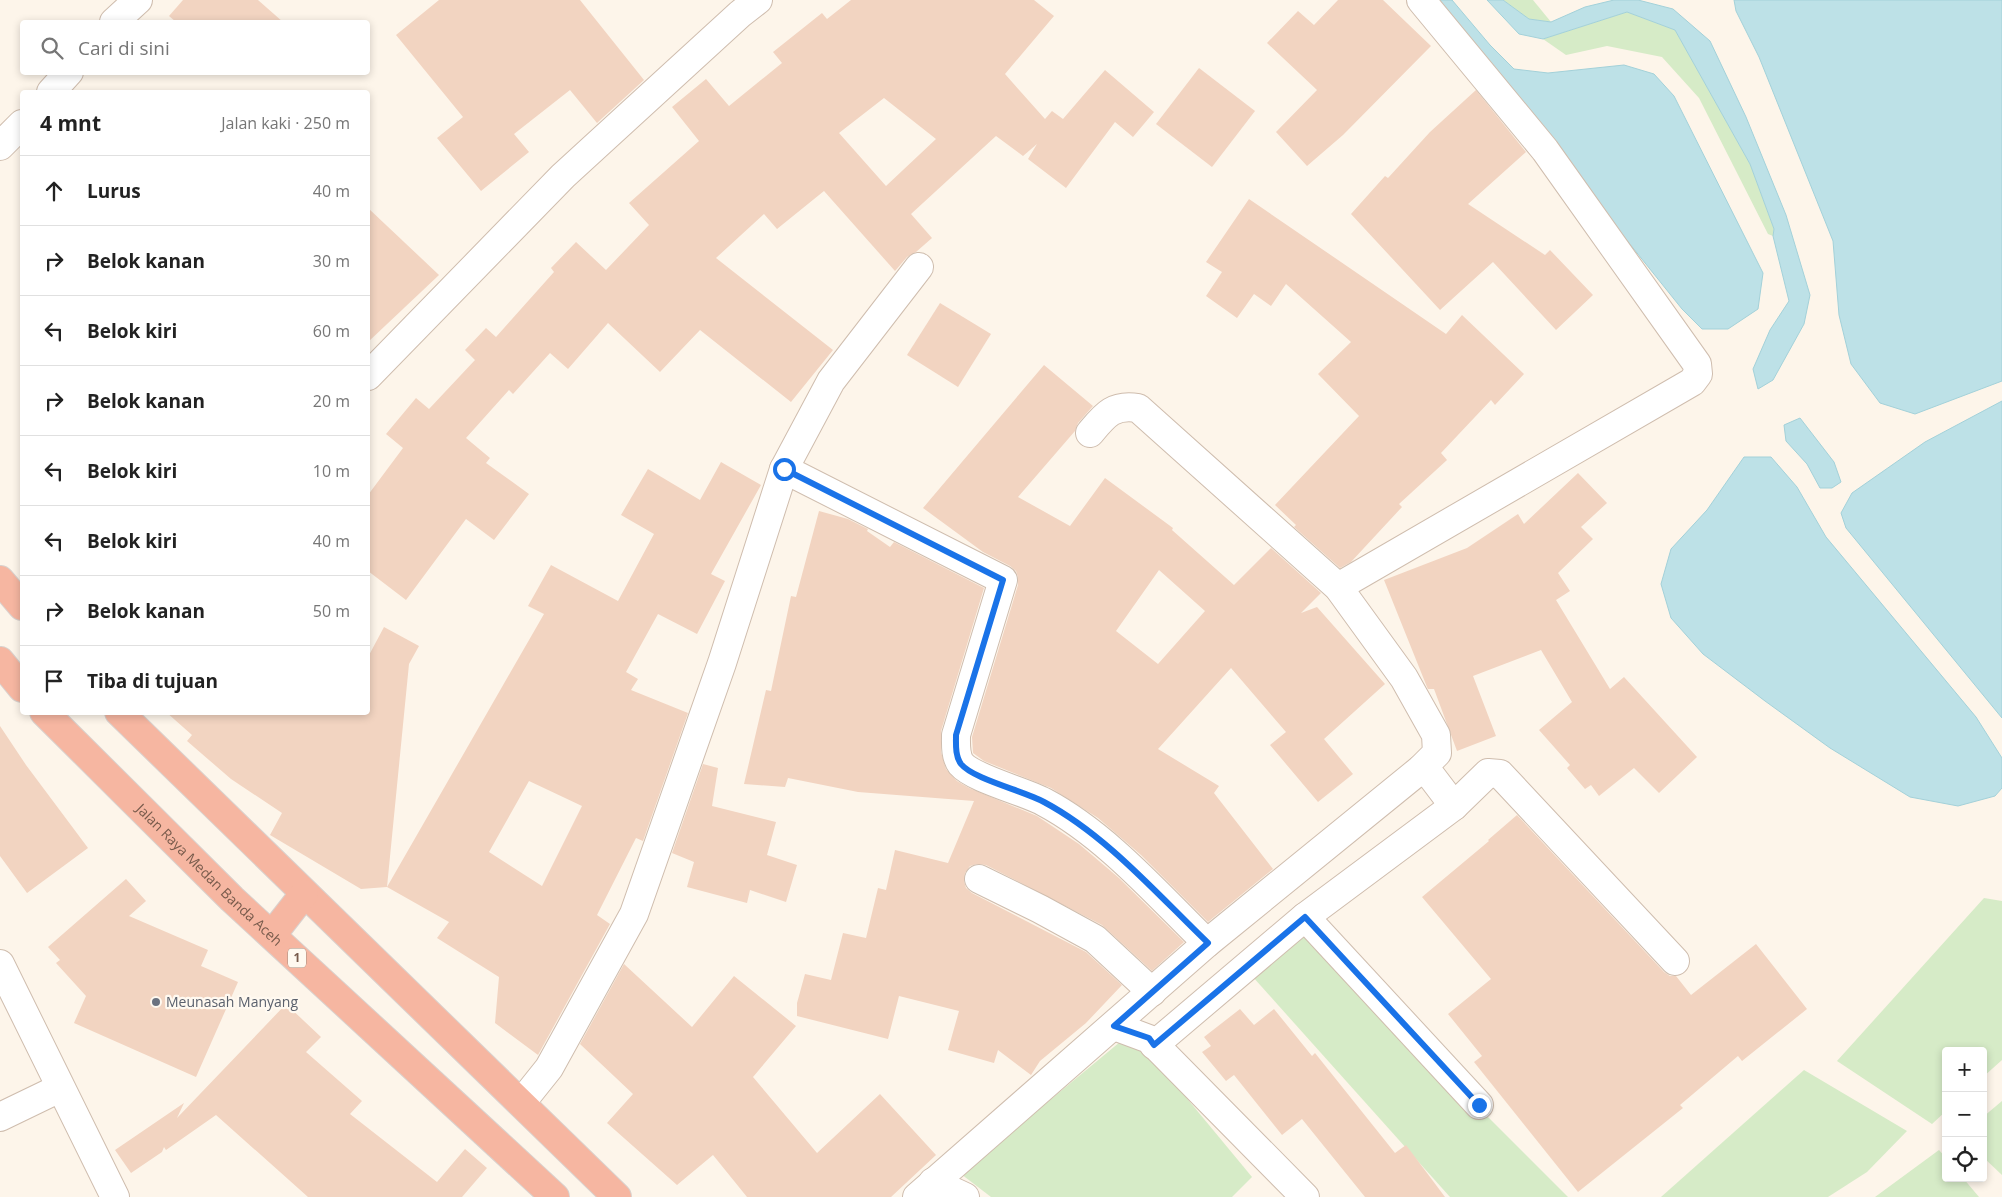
<!DOCTYPE html>
<html lang="id">
<head>
<meta charset="utf-8">
<style>
  body { margin:0; font-family:"Open Sans",sans-serif; background:#f2f2f2; color:#222 }
  .controls { position:absolute; right:15px; bottom:15px; display:grid; overflow:hidden; border-radius:5px; box-shadow:0 2px 8px #0003 }
  .controls button { width:45px; height:45px; display:grid; place-items:center; padding:0; border:0; border-bottom:1px solid #e0e0e0; background:#fff; color:#222; font:25px sans-serif }
  .stop { position:absolute; width:15px; height:15px; margin:-11px; border:4px solid #1a73e8; border-radius:50%; background:#fff }
  .stop.end { background:#1a73e8; border-color:#fff; box-shadow:0 1px 5px #0008 }
  .list { margin:0; padding:0; list-style:none }
  h2 { display:flex; justify-content:space-between; align-items:center; height:65px; margin:0; padding:0 20px; font-size:21px }
  h2 small { font-size:16px; font-weight:400; color:#767676 }
  .list li { display:grid; grid-template-columns:32px 1fr auto; gap:15px; align-items:center; box-sizing:border-box; height:70px; padding:0 20px; border-top:1px solid #e0e0e0 }
  .list b { display:block; font-size:19px; white-space:nowrap }
  .list em { font-size:16px; font-style:normal; color:#767676 }
  .icon { flex:none; width:28px; height:28px; fill:none; stroke:currentColor; stroke-width:2; stroke-linecap:round; stroke-linejoin:round }
  .map { position:relative; flex:none; width:2002px; height:1197px; overflow:hidden }
  .search { position:absolute; background:#fff; box-shadow:0 2px 8px #0003; left:20px; top:20px; width:350px; height:55px; display:flex; align-items:center; gap:12px; box-sizing:border-box; padding:0 18px; border-radius:5px; color:#767676; font-size:19px }
  .panel { position:absolute; background:#fff; box-shadow:0 2px 8px #0003; left:20px; top:90px; width:350px; height:625px; border-radius:5px }
  .map>svg:first-child { display:block }
  .green { fill:#d6ebc7 }
  .water { fill:#bde1e7; stroke:#a3d1d9 }
  .building { fill:#f2d4c1; fill-rule:evenodd }
  .lines { fill:none; stroke-linecap:round; stroke-linejoin:round }
  .minor-casing { stroke:#cfbdae; stroke-width:30 }
  .highway-casing { stroke:#d9d1cd; stroke-width:30 }
  .minor { stroke:#fff; stroke-width:28 }
  .highway { stroke:#f6b6a1; stroke-width:28 }
  .route { stroke:#1a73e8; stroke-width:6 }
  .worship-dot { fill:#6b7280; stroke:#fff9f0; stroke-width:2 }
  .labels { text-anchor:middle; stroke-width:4.5; stroke-linejoin:round; paint-order:stroke }
  .shield { fill:#fff9f0; stroke:#a08a7d; stroke-width:1 }
  .shield-label { font-size:12px; font-weight:bold; fill:#785b4c }
  .street-label { font-size:14px; fill:#785b4c; stroke:#fff9f0 }
  .worship-label { font-size:14px; fill:#5b616d; stroke:#fff9f0; text-anchor:start }
</style>
</head>
<body>
<div class="map">
<svg width="2002" height="1197" viewBox="0 0 2002 1197">
  <rect width="100%" height="100%" fill="#fdf5ea"/>
  <!-- green -->
  <g class="green">
    <path d="M1503,0h30l18,22 -22,-3z"/>
    <path d="M1627,12l48,18 75,134 24,65 -1,7 -5,-2 -69,-136 -37,-41 -55,-11 -41,9 -23,-16z"/>
    <path d="M1984,898l18,3v159l-19,17v-26h-37v60l-14,13 -95,-63z"/>
    <path d="M1303,932l265,265h-118l-198,-221z"/>
    <path d="M1132,1032l120,145 -20,20h-241l-30,-23z"/>
    <path d="M1804,1070l103,61 -40,41 -39,25h-167z"/>
    <path d="M2002,1101v74l-19,-18v-40z"/>
    <path d="M1939,1150l7,8v20h17l16,19h-104z"/>
  </g>
  <!-- water -->
  <g class="water">
    <path d="M1434,0h18l38,45 24,24 34,4 76,-8 30,9 20,22 89,177 -5,36 -30,20h-26l-20,-20z"/>
    <path d="M1487,0h16l26,19 22,3 34,-15 29,-7h24l35,9 37,32 36,76 40,98 24,80 -6,29 -31,56 -15,9 -5,-20 17,-39 19,-29 -16,-65 1,-7 -24,-65 -75,-134 -48,-18 -84,27 -24,-5z"/>
    <path d="M1734,0h268v381l-87,33 -35,-11 -29,-39 -12,-49 -6,-74 -74,-184 -23,-46z"/>
    <path d="M2002,401v317l-156,-190 -5,-15 11,-20 73,-51z"/>
    <path d="M1800,418l34,44 7,20 -9,6h-12l-13,-24 -21,-23 -2,-16z"/>
    <path d="M1744,457h27l26,30 29,50 150,180 26,41v30l-7,8 -37,10 -48,-9 -80,-49 -65,-47 -62,-47 -32,-36 -10,-34 10,-35 36,-39z"/>
  </g>
  <!-- building -->
  <g class="building">
    <path d="M183,0h75l25,22h-107l-7,-6z"/>
    <path d="M439,0h141l64,80 -47,43 -27,-33 -56,44 15,18 -48,39 -44,-53 26,-21 -67,-82z"/>
    <path d="M851,0h183l20,16 -49,58 40,45 7,-8 11,8 42,-49 49,42 -21,25 -18,-15 -49,66 -38,-29 9,-15 -14,12 -27,-20 -85,78 21,24 -16,14 -9,5 -12,14 -71,-80 -47,38 -13,-15 -48,44 117,92 -42,52 -91,-72 -40,42 -52,-49 -40,46 -18,-16 -37,41 -4,-4 -43,48 24,20 -4,5 43,31 -35,46 -28,-21 -60,81 -38,-29v-76l35,-47 -17,-14 30,-36 13,11 46,-49 -10,-10 21,-22 10,9 58,-65 -3,-4 25,-26 30,28 43,-45 -20,-22 70,-62 -27,-34 34,-28 23,27 53,-43 -9,-11 49,-39 5,6zM884,98l52,41 -50,47 -47,-53z"/>
    <path d="M1338,0h45l48,46 -88,89 -36,31 -31,-34 41,-42 -50,-47 31,-32 16,14z"/>
    <path d="M1199,68l56,43 -43,56 -56,-43z"/>
    <path d="M1476,90l50,62 -58,52 77,51 5,-5 43,45 -37,35 -63,-68 -53,48 -89,-96 34,-38 3,2 42,-46z"/>
    <path d="M1249,199l197,135 16,-19 62,59 -29,31 -4,-5 -50,53 6,7 -48,44 3,3 -51,55 -11,6 -46,-41 2,-2 -21,-20 84,-89 -41,-42 33,-32 -65,-58 -15,22 -17,-12 -17,24 -31,-22 16,-24 -16,-10z"/>
    <path d="M368,208l71,67 -71,67z"/>
    <path d="M940,303l51,31 -33,53 -51,-32z"/>
    <path d="M1044,365l49,41 -15,17 -3,8 -57,66 52,29 35,-48 68,50 -1,2 62,55 37,-37 50,45 -20,20 16,-6 68,77 -61,55 29,35 -35,28 -48,-57 16,-13 -55,-64 -73,81 61,37 -5,7 59,76 -65,53 -67,-67 -43,-37 -47,-30 -67,-27 -11,-8 -1,-16 46,-152v-8l-2,-6 -6,-5 -27,-14 -60,-44zM1159,570l46,41 -47,53 -42,-33z"/>
    <path d="M721,462l40,23 -50,89 14,7 -28,53 -39,-20 -32,58 12,7 -7,11 57,23 -45,128 -7,-3 -39,77 13,9 -72,131 -43,-32 4,-46 -62,-39 12,-16 -62,-35 157,-273 -16,-8 23,-41 67,36 36,-67 -33,-19 27,-46 52,31zM529,781l53,25 -40,80 -53,-34z"/>
    <path d="M1578,473l29,30 -26,24 12,12 -35,34 12,18 -14,9 54,89 14,-12 73,80 -38,36 -25,-25 -35,28 -8,-11 -6,4 -18,-21 3,-3 -31,-35 33,-28 -31,-52 -68,26 23,60 -39,15 -23,-62h-6l-1,-2 -43,-107 83,-32 51,-34 6,10z"/>
    <path d="M819,511l29,8 20,10 -1,2 23,16 4,-5 90,46 -43,143v21l5,17 11,12 12,7 68,28 42,28 40,34 65,64 -32,29 -50,-46 -116,-60 -9,-1 -7,2 -5,7 -1,8 2,7 6,5 114,59 36,33 -36,38 -46,38 -9,14 -33,-25 -4,13 -46,-13 11,-39 -60,-15 -11,43 -91,-23v-13l8,-29 26,6 12,-47 23,5 12,-50 8,2 9,-40 53,13 26,-62 -116,-9 -70,-14 -3,9 -41,-3 22,-94 5,1 20,-95 5,1z"/>
    <path d="M384,627l35,19 -10,18 -22,223 -26,2 -91,-54 12,-22 -51,-34 -44,-38 5,-6 -26,-23h202v-55z"/>
    <path d="M0,726l26,39 62,83 -61,45 -27,-37z"/>
    <path d="M703,764l15,4 -6,38 64,16 -9,33 30,10 -11,37 -36,-12 -3,13 -60,-16 7,-25 -22,-9z"/>
    <path d="M1517,815l147,157 6,4h6l15,19 65,-51 51,65 -65,52 -4,-5 -58,49 3,3 -105,84 -104,-130 8,-6 -34,-42 43,-35 -69,-82 67,-56 -1,-1z"/>
    <path d="M126,879l20,22 -17,15 79,34 -7,16 37,16 -42,95 -122,-54 12,-27 -30,-33 4,-3 -12,-13z"/>
    <path d="M624,964l68,63 42,-51 62,50 -43,51 64,76 63,-59 56,61 -45,42h-144l-34,-42 -36,30 -70,-62 26,-29 -53,-50z"/>
    <path d="M286,1004l35,33 -15,15 56,49 -12,13 87,68 28,-33 22,19 -25,29h-154l-92,-82 -50,35 -2,-3 -2,5 -31,21 -16,-23 69,-47 -7,15z"/>
    <path d="M1240,1009l14,16 20,-16 38,47 3,-3 80,100 11,-8 39,52h-80l-63,-78 -20,16 -48,-60 -8,6 -24,-29 9,-6 -7,-9z"/>
  </g>
  <g class="lines">
    <!-- minor casing -->
    <g class="minor-casing">
      <g id="minor">
        <path d="M114,22l24,-22"/>
        <path d="M51,92l18,-20"/>
        <path d="M0,146l22,-22"/>
        <path d="M368,376l195,-200 177,-162 18,-14"/>
        <path d="M784,469l219,111 -47,155c0,9 -1,21 5,29 13,15 63,27 83,38 62,33 113,92 163,141"/>
        <path d="M1338,587l354,-205 6,-8 -1,-10 -152,-214 -124,-150"/>
        <path d="M1421,769l11,8 22,29"/>
        <path d="M979,879l61,30 55,30 57,53"/>
        <path d="M1305,917l174,188"/>
        <path d="M0,964l115,233"/>
        <path d="M1114,1026l35,13 156,158"/>
        <path d="M1154,1045l151,-128 149,-111 34,-33 12,1 175,187"/>
        <path d="M521,1103l28,-35 85,-154 88,-251 62,-194 47,-88 88,-114"/>
        <path d="M0,1117l60,-29"/>
        <path d="M933,1182l32,15"/>
        <path d="M917,1197l290,-254 214,-174 16,-16 -1,-18 -32,-57 -66,-91 -200,-179c-25,-4 -33,7 -48,25"/>
      </g>
    </g>
    <!-- highway casing -->
    <g class="highway-casing">
      <g id="highway">
        <path d="M0,580l22,26"/>
        <path d="M0,661l22,27"/>
        <path id="s1" d="M44,712l188,187 323,298"/>
        <path d="M119,712l498,485"/>
        <path d="M272,935l32,-41"/>
      </g>
    </g>
    <!-- minor -->
    <use href="#minor" class="minor"/>
    <!-- highway -->
    <use href="#highway" class="highway"/>
  </g>
  <g class="lines">
    <!-- route -->
    <path class="route" d="M784,469l219,111 -47,155c0,9 -1,21 5,29 12,15 63,27 83,38 62,33 113,92 164,141l-94,83 35,12 5,7 151,-128 174,188"/>
  </g>
  <!-- markers -->
  <circle class="worship-dot" cx="156" cy="1002" r="5"/>
  <g class="labels">
    <!-- shield labels -->
    <rect class="shield" x="288" y="948.5" width="18" height="19" rx="4"/>
    <g class="shield-label">
      <text x="297" y="962">1</text>
    </g>
    <!-- street labels -->
    <g class="street-label">
      <text dy="5" stroke="none"><textPath href="#s1" startOffset="232">Jalan Raya Medan Banda Aceh</textPath></text>
    </g>
    <!-- worship labels -->
    <g class="worship-label">
      <text x="166" y="1007">Meunasah Manyang</text>
    </g>
  </g>
</svg>
<div class="controls">
<button>+</button>
<button>−</button>
<button><svg class="icon" aria-label="locate" viewBox="0 0 24 24"><circle cx="12" cy="12" r="6"/><path d="M12 2v4M12 18v4M2 12h4M18 12h4"/></svg></button>
</div>
<div class="stop" style="left:784px;top:469px"></div>
<div class="stop end" style="left:1479px;top:1105px"></div>
<div class="search"><svg class="icon" aria-label="search" viewBox="0 0 24 24"><circle cx="10" cy="10" r="6"/><path d="M15 15l6 6"/></svg>Cari di sini</div>
<section class="panel">
<h2>4 mnt<small>Jalan kaki · 250 m</small></h2>
<ul class="list">
<li><svg class="icon" aria-label="ahead" viewBox="0 0 24 24"><path d="M12 20V5M6 11l6-6 6 6"/></svg><div><b>Lurus</b></div><em>40 m</em></li>
<li><svg class="icon" aria-label="right" viewBox="0 0 24 24"><path d="M7 20v-9h11M14 6l5 5-5 5"/></svg><div><b>Belok kanan</b></div><em>30 m</em></li>
<li><svg class="icon" aria-label="left" viewBox="0 0 24 24"><path d="M17 20v-9H6M10 6l-5 5 5 5"/></svg><div><b>Belok kiri</b></div><em>60 m</em></li>
<li><svg class="icon" aria-label="right" viewBox="0 0 24 24"><path d="M7 20v-9h11M14 6l5 5-5 5"/></svg><div><b>Belok kanan</b></div><em>20 m</em></li>
<li><svg class="icon" aria-label="left" viewBox="0 0 24 24"><path d="M17 20v-9H6M10 6l-5 5 5 5"/></svg><div><b>Belok kiri</b></div><em>10 m</em></li>
<li><svg class="icon" aria-label="left" viewBox="0 0 24 24"><path d="M17 20v-9H6M10 6l-5 5 5 5"/></svg><div><b>Belok kiri</b></div><em>40 m</em></li>
<li><svg class="icon" aria-label="right" viewBox="0 0 24 24"><path d="M7 20v-9h11M14 6l5 5-5 5"/></svg><div><b>Belok kanan</b></div><em>50 m</em></li>
<li><svg class="icon" aria-label="arrive" viewBox="0 0 24 24"><path d="M6 21V4h12l-3 4 3 4H6"/></svg><div><b>Tiba di tujuan</b></div></li>
</ul>
</section>
</div>
</body>
</html>
